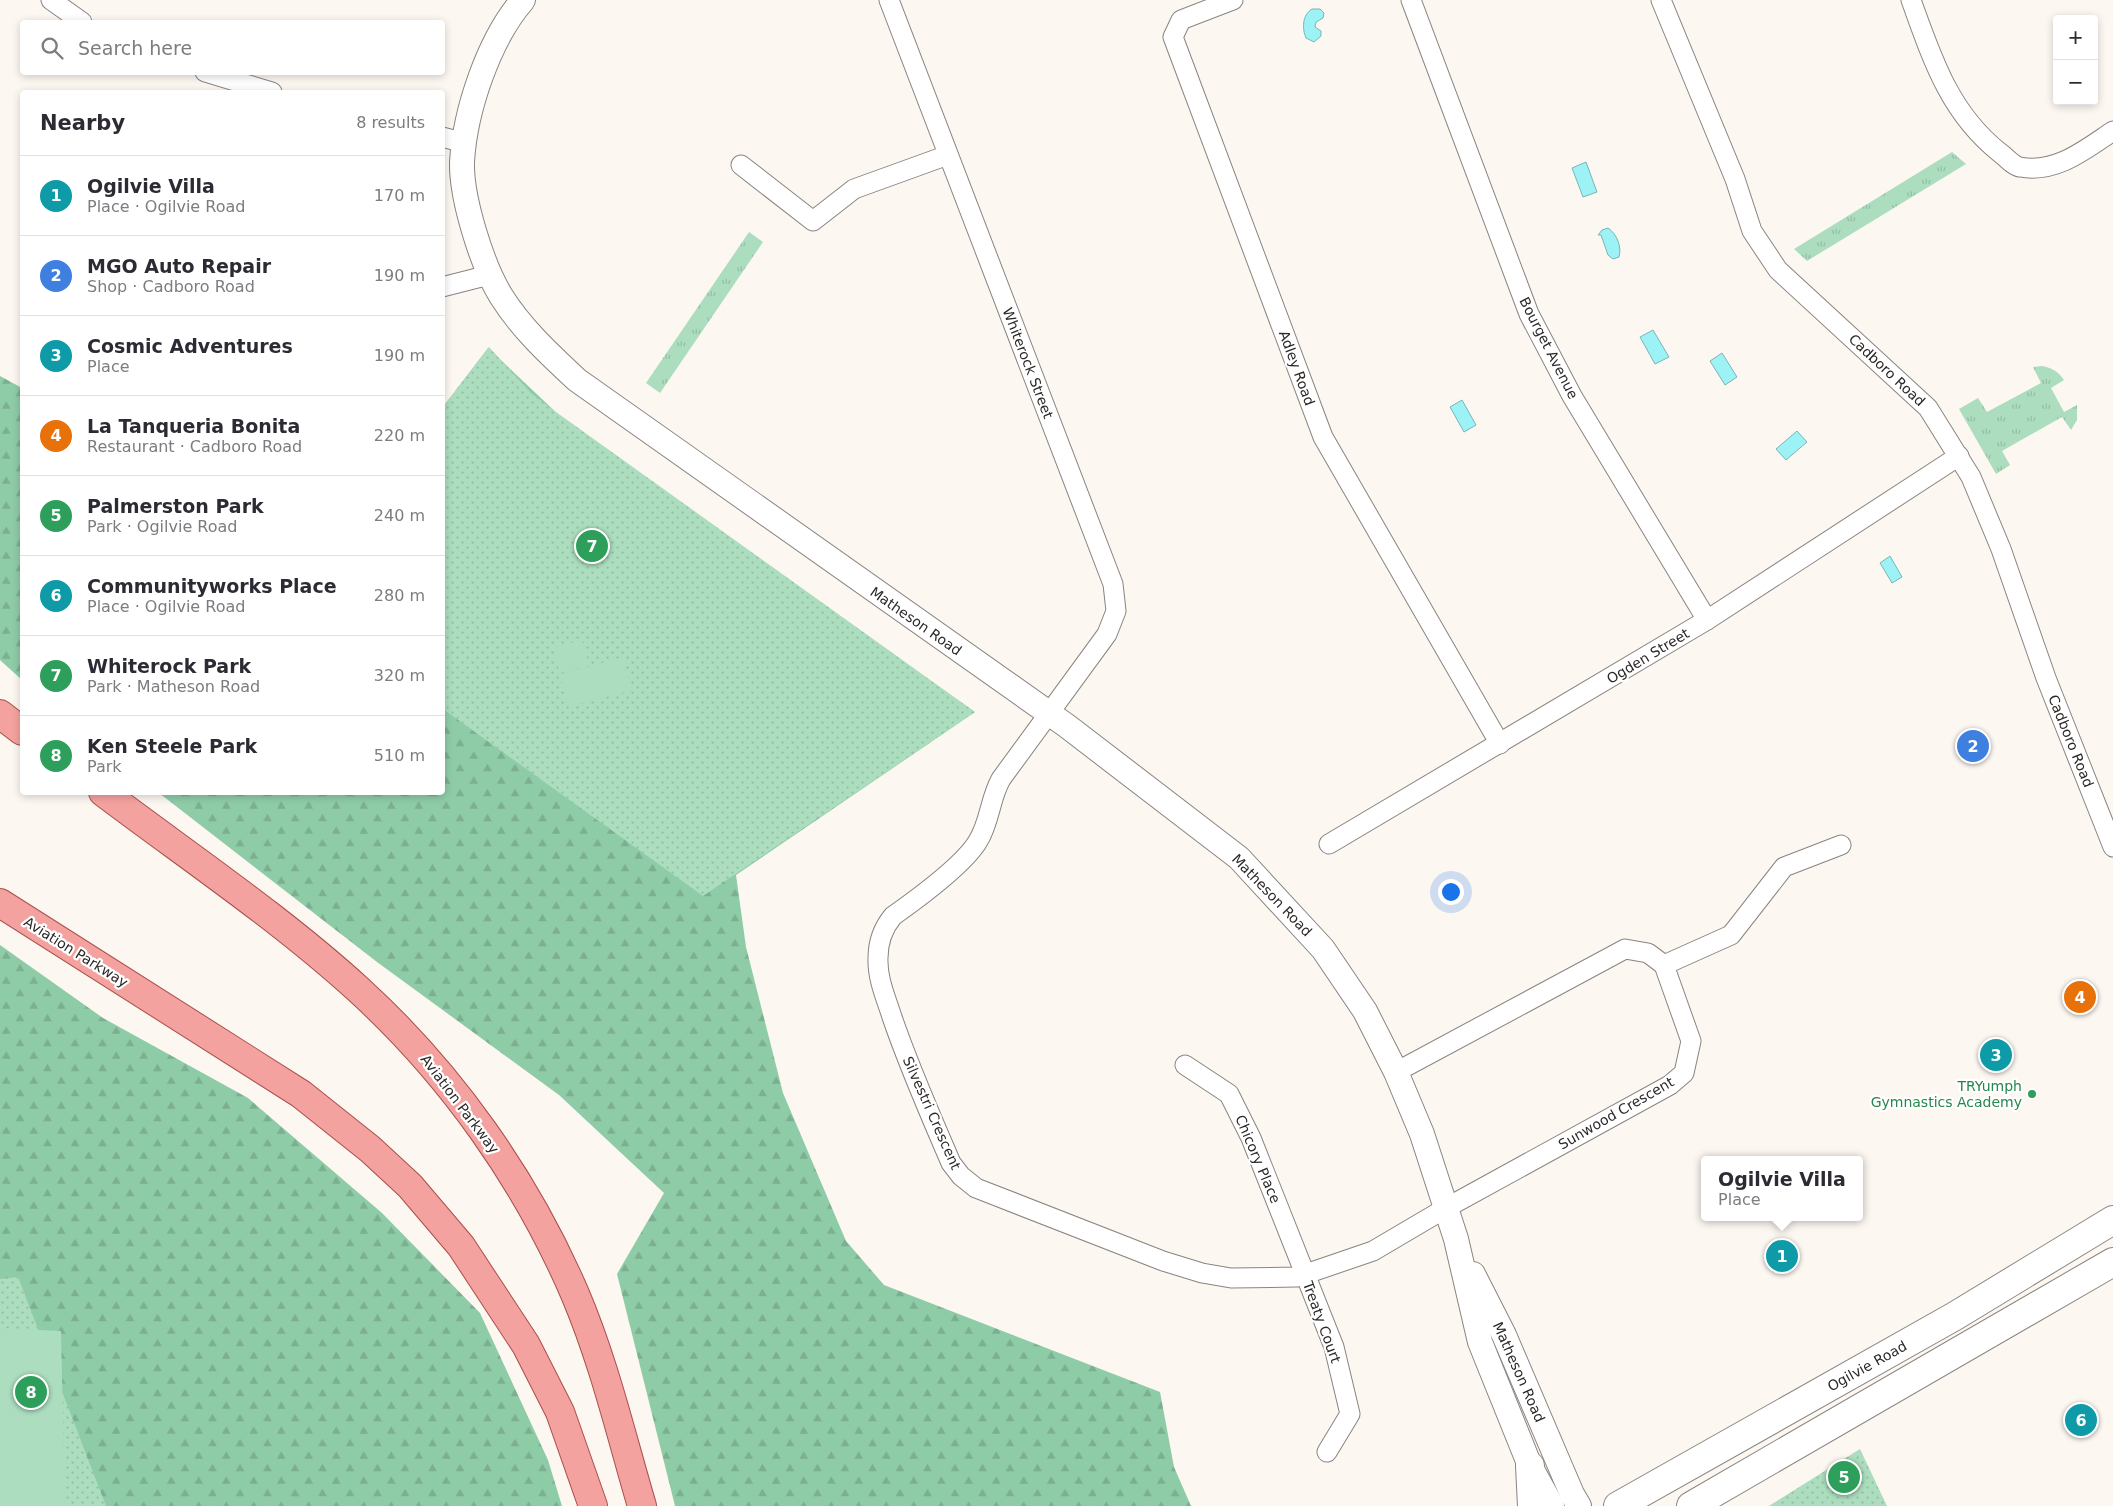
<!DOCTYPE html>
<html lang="en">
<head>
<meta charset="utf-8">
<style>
  body { margin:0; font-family:"DejaVu Sans",sans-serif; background:#f7f7f7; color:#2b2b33 }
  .controls { position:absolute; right:15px; top:15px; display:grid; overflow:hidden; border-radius:5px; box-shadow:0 2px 8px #0003 }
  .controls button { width:45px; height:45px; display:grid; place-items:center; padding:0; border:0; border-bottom:1px solid #e1e1e2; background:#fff; color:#2b2b33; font:25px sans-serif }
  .you { position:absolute; left:1450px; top:891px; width:18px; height:18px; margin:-12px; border:4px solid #fff; border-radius:50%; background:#1a73e8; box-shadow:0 0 0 8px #1a73e833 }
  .badge { display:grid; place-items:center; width:32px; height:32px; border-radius:50%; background:#ea580c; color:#fff; font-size:16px; font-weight:700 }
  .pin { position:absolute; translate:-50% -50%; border:2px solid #fff; box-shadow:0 1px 5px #0006 }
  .popup { position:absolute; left:1701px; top:1156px; width:162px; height:65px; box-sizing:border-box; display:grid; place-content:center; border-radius:5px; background:#fff; filter:drop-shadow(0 1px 4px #0005); font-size:16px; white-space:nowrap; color:#7c7c81 }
  .popup b { font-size:19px; color:#2b2b33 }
  .popup::after { content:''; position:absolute; left:50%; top:100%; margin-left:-10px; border:10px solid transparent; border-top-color:#fff }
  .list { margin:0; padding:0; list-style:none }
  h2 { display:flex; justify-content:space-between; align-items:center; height:65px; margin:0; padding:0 20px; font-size:21px }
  h2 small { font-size:16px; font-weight:400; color:#7c7c81 }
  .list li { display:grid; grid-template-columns:32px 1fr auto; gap:15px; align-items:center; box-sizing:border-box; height:80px; padding:0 20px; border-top:1px solid #e1e1e2 }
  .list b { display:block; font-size:19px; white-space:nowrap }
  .list p { margin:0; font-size:16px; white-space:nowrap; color:#7c7c81 }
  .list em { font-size:16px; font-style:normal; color:#7c7c81 }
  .icon { flex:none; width:28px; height:28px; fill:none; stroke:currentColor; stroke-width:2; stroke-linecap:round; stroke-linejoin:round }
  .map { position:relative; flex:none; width:2113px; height:1506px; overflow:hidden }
  .search { position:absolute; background:#fff; box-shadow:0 2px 8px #0003; left:20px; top:20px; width:425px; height:55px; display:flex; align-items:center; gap:12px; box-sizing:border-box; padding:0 18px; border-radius:5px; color:#7c7c81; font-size:19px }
  .panel { position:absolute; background:#fff; box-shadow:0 2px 8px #0003; left:20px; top:90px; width:425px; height:705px; border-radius:5px }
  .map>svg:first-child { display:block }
  .grass { fill:url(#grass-tufts) }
  .forest { fill:url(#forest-firs) }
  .park { fill:url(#park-dots) }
  .pitch { fill:#abddbe }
  .water { fill:#9cf2f5; stroke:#7ab5b7 }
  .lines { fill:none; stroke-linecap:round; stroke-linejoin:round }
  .minor-casing { stroke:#8a8480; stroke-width:21 }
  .tertiary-casing { stroke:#8a8480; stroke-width:26 }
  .secondary-casing { stroke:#8a8480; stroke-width:30 }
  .primary-casing { stroke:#a94f4b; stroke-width:30 }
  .minor { stroke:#fff; stroke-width:19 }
  .tertiary { stroke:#fff; stroke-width:24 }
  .secondary { stroke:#fff; stroke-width:28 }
  .primary { stroke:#f4a29f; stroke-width:28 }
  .leisure-dot { fill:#2e9e5b; stroke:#fff; stroke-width:2 }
  .labels { text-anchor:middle; stroke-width:4.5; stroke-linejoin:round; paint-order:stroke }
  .street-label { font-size:14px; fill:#2b2827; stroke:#fff }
  .leisure-label { font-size:14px; fill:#27864d; stroke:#fff; text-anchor:end }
</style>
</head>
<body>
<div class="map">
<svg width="2113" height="1506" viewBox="0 0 2113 1506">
  <defs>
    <pattern id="grass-tufts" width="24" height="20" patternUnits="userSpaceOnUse" patternTransform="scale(1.25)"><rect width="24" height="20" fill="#abddbe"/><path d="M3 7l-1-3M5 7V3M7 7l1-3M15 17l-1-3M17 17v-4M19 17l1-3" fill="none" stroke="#93bea3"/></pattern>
    <pattern id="forest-firs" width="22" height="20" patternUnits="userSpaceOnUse" patternTransform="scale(1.25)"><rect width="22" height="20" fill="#8ecca7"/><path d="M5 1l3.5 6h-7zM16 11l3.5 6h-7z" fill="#7baf90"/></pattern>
    <pattern id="park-dots" width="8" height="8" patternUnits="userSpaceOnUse" patternTransform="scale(1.25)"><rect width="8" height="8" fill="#abddbe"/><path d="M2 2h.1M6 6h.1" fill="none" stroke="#93bea3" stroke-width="1.8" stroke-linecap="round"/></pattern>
  </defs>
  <rect width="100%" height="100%" fill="#fdf7f2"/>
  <!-- grass -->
  <g class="grass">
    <path d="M1952,152l14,12 -159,97 -13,-12z"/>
    <path d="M749,232l14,10 -103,151 -14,-10z"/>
    <path d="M2042,366c10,2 16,5 22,14l-13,8 13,24 13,-7v15l-6,10 -9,-13 -60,34 8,14 -14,9 -37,-65 19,-11 9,14 54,-29 -8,-16z"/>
  </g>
  <!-- forest -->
  <g class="forest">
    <path d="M488,348l107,101 380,263 -239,163 10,72 37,146 63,148 38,44 276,107 14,75 17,39h-516l-58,-232 47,-81 -105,-98 -182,-133 -218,-169 283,-1 1,-385z"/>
    <path d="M0,376l22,12v292l-22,-20z"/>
    <path d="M0,945l103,73 145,80 134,115 98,100 68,147 14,46h-497l-65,-178z"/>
  </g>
  <!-- park -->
  <g class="park">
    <path d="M489,347l42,46 25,19 419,300 -272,184 -260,-187 -1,-301z"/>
    <path d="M18,1277l88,229h-106v-227z"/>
    <path d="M1860,1449l27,57h-118z"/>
  </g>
  <!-- pitch -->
  <g class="pitch">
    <path d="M582,640l7,25 -29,8 -7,-25z"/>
    <path d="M623,657l9,33 -63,17 -9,-32z"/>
    <path d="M0,1328l61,3 4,175h-65z"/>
  </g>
  <!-- water -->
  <g class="water">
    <path d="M1312,9h8l4,4 -1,5 -7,4 -1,5 6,4v5l-7,6 -8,-4c-4,-9 -4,-23 6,-29z"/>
    <path d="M1586,162l11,30 -14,5 -11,-29z"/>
    <path d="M1608,228c9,6 14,19 11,29l-6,2 -5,-4 -7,-20h-3l4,-5z"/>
    <path d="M1653,330l16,27 -14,7 -15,-27z"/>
    <path d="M1722,353l15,24 -12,8 -15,-24z"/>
    <path d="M1462,400l14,25 -12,7 -14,-25z"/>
    <path d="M1797,431l10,11 -21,18 -10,-11z"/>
    <path d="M1890,556l12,21 -10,6 -12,-20z"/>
  </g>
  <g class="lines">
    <!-- minor casing -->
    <g class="minor-casing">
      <g id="minor">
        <path d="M51,0l31,22"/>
        <path d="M889,0l224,584 3,27 -9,23 -106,145c-11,19 -11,43 -23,62 -14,24 -61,58 -85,75 -10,12 -15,26 -15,42 -1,20 8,40 14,59 17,50 38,97 59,146l10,13 15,12 187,73 39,12 29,5 66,-1 76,-26 73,-43 224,-123 14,-12 7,-32 -27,-76 -16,-12 -23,-4 -229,123"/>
        <path d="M1233,0l-52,20 -8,17 150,400 177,307"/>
        <path d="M1411,0l118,314 43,82 135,224"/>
        <path d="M1661,0l74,179 17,52 26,39 150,138 43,69 30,72 45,129 67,169"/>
        <path d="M1911,0c21,58 38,112 88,152 6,4 14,14 21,15 36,7 66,-18 93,-36"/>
        <path d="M205,72l67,20"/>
        <path d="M442,137l23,6"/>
        <path d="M741,165l72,56 41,-32 94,-34"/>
        <path d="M442,287l47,-12"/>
        <path d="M1329,844l378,-224 252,-164"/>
        <path d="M1664,965l67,-30 53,-68 57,-22"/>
        <path d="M1185,1065l44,29 22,44 83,209 16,67 -23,38"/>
      </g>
    </g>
    <!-- tertiary casing -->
    <g class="tertiary-casing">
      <g id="tertiary">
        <path d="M523,0c-34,39 -58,110 -61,162 -1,36 20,103 39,134 20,32 48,58 76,84l490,346 172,132 84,91 42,62 31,61 26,62 34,105 24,103 50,124 22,40"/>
        <path d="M1473,1274l31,61 68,159 7,12"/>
      </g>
    </g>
    <!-- secondary casing -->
    <g class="secondary-casing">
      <g id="secondary">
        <path d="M1530,1466l2,40"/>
        <path d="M1618,1506l337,-190 158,-96"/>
        <path d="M1691,1506l422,-244"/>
      </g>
    </g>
    <!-- primary casing -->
    <g class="primary-casing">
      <g id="primary">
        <path d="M0,714l22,17"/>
        <path d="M103,792c86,65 177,126 256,198 92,84 167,190 216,304 29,68 46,141 67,212"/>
        <path d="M0,903l301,191 69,55 40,37 51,60 65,99 34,67 33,94"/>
      </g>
    </g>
    <!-- minor -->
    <use href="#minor" class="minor"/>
    <!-- tertiary -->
    <use href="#tertiary" class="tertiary"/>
    <!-- secondary -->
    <use href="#secondary" class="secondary"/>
    <!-- primary -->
    <use href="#primary" class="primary"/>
  </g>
  <!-- markers -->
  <circle class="leisure-dot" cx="2032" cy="1094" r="5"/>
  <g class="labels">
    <!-- street labels -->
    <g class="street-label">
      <text transform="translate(1549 348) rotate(63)" y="5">Bourget Avenue</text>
      <text transform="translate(1028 363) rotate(69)" y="5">Whiterock Street</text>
      <text transform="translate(1297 368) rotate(70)" y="5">Adley Road</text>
      <text transform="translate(1887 370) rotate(43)" y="5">Cadboro Road</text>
      <text transform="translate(916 621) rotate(35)" y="5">Matheson Road</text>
      <text transform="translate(1648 656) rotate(-31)" y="5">Ogden Street</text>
      <text transform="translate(2071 741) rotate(68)" y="5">Cadboro Road</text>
      <text transform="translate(1272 895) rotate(46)" y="5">Matheson Road</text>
      <text transform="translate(76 952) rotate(32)" y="5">Aviation Parkway</text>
      <text transform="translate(460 1104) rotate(53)" y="5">Aviation Parkway</text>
      <text transform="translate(932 1113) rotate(66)" y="5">Silvestri Crescent</text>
      <text transform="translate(1616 1113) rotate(-30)" y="5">Sunwood Crescent</text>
      <text transform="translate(1258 1159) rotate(67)" y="5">Chicory Place</text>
      <text transform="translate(1322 1322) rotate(70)" y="5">Treaty Court</text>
      <text transform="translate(1867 1366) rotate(-29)" y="5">Ogilvie Road</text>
      <text transform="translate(1519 1372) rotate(66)" y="5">Matheson Road</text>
    </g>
    <!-- leisure labels -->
    <g class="leisure-label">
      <text x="2022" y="1091">TRYumph<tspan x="2022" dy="16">Gymnastics Academy</tspan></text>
    </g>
  </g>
</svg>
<div class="controls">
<button>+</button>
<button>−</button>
</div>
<div class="you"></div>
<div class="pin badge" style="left:1782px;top:1256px;background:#0f9aa8">1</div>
<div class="popup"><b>Ogilvie Villa</b>Place</div>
<div class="pin badge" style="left:1973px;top:746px;background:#3f7fe0">2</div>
<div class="pin badge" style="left:1996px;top:1055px;background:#0f9aa8">3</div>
<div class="pin badge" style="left:2080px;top:997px;background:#e8710a">4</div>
<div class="pin badge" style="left:1844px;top:1477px;background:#2e9e5b">5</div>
<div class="pin badge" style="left:2081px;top:1420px;background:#0f9aa8">6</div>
<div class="pin badge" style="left:592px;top:546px;background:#2e9e5b">7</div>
<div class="pin badge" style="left:31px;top:1392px;background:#2e9e5b">8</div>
<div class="search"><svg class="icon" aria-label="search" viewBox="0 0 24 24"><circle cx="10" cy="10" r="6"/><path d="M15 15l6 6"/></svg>Search here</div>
<section class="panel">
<h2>Nearby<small>8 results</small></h2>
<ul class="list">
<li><span class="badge" style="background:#0f9aa8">1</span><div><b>Ogilvie Villa</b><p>Place · Ogilvie Road</p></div><em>170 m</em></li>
<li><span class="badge" style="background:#3f7fe0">2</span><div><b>MGO Auto Repair</b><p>Shop · Cadboro Road</p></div><em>190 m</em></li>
<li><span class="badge" style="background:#0f9aa8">3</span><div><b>Cosmic Adventures</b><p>Place</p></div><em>190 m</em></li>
<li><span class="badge" style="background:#e8710a">4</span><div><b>La Tanqueria Bonita</b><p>Restaurant · Cadboro Road</p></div><em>220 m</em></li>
<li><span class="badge" style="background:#2e9e5b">5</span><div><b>Palmerston Park</b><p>Park · Ogilvie Road</p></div><em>240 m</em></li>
<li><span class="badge" style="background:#0f9aa8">6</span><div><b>Communityworks Place</b><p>Place · Ogilvie Road</p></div><em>280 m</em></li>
<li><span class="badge" style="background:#2e9e5b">7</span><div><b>Whiterock Park</b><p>Park · Matheson Road</p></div><em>320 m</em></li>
<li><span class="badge" style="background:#2e9e5b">8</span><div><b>Ken Steele Park</b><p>Park</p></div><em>510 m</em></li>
</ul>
</section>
</div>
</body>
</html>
